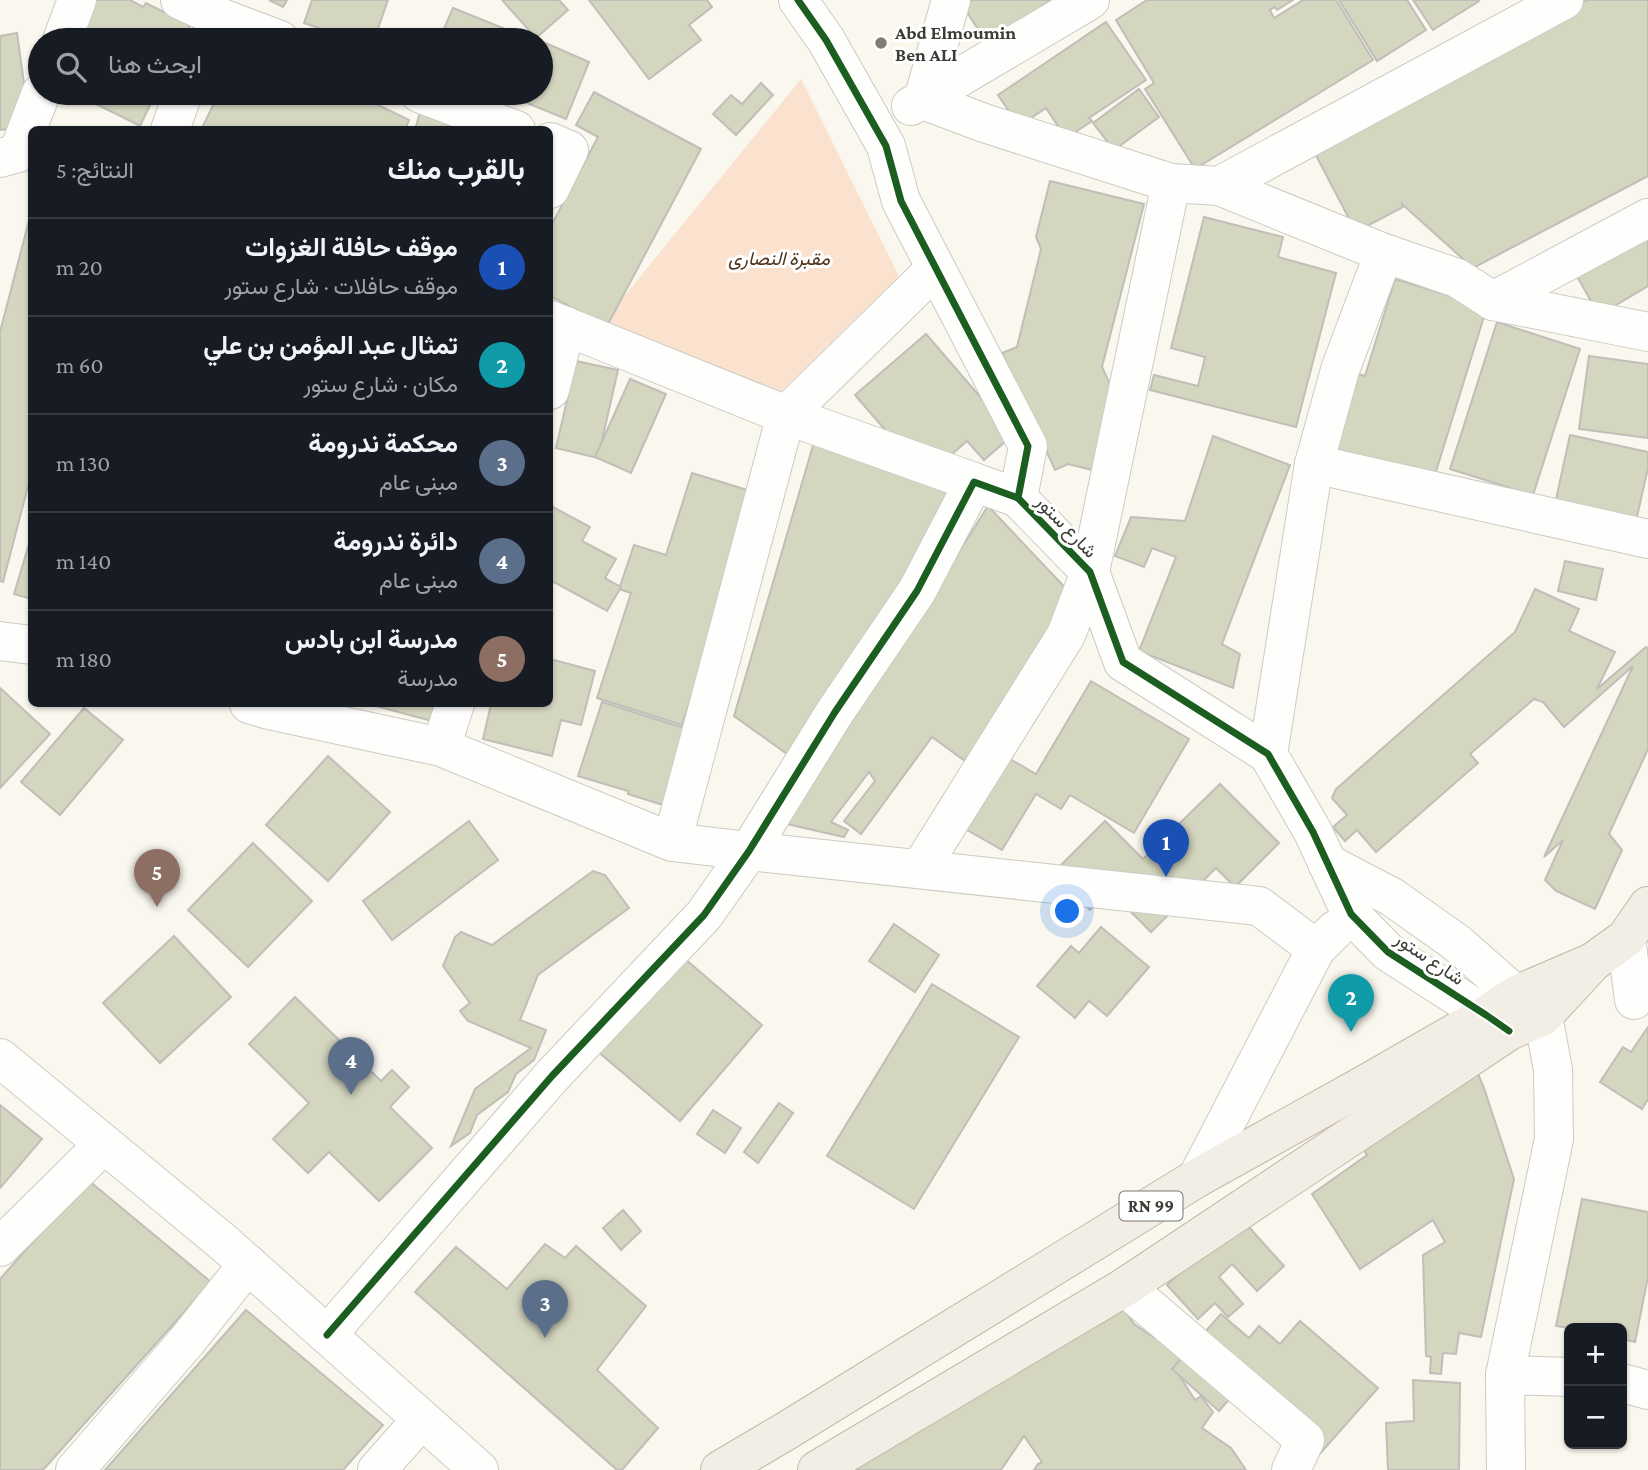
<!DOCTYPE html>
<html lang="ar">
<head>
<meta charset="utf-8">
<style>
  body { margin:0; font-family:"Crimson Pro",Vazirmatn,serif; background:#242831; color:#f1f3f6; direction:rtl }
  .controls { position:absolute; right:21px; bottom:21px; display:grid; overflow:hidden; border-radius:10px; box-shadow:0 2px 5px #0004 }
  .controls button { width:63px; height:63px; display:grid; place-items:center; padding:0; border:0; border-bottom:2px solid #363941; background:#171b24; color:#f1f3f6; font:35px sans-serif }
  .you { position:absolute; left:1068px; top:912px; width:24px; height:24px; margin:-18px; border:5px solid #fff; border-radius:50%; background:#1a73e8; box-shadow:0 0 0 10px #1a73e833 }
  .badge { display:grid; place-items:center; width:46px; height:46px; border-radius:50%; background:#0b8043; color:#fff; font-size:23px; font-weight:700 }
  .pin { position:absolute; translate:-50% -58px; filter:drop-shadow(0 2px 4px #0008) }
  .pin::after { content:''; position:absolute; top:37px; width:24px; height:21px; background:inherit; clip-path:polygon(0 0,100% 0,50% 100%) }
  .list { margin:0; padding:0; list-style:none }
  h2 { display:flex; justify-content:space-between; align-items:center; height:91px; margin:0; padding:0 28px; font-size:30px }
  h2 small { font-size:23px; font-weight:400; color:#9ea1a6 }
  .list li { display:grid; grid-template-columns:46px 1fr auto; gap:21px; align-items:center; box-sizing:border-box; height:98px; padding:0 28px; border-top:2px solid #363941 }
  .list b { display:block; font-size:26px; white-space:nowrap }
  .list p { margin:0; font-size:23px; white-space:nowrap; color:#9ea1a6 }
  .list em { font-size:23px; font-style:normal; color:#9ea1a6 }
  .icon { flex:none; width:38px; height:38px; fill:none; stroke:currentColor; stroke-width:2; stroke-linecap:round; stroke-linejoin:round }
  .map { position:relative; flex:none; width:1648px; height:1470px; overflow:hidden; direction:ltr }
  .search { position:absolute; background:#171b24; box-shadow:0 2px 5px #0004; left:28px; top:28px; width:525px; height:77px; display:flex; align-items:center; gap:18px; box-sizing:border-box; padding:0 24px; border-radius:38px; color:#9ea1a6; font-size:26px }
  .panel { position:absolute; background:#171b24; box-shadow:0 2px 5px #0004; left:28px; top:126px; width:525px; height:581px; border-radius:10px; direction:rtl }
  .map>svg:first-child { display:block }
  .green { fill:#fbe2ce }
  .building { fill:#d4d6c0; stroke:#bfbeb8; stroke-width:2 }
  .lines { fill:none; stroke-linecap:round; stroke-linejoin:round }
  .minor-casing { stroke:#cccbc4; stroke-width:40 }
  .major-casing { stroke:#c1b9a8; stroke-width:40 }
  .minor { stroke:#fefefc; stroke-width:38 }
  .major { stroke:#f2eee5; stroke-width:38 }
  .cycleway-casing { stroke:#fff; stroke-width:11 }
  .cycleway { stroke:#1b5e20; stroke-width:7 }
  .poi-dot { fill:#7e7d76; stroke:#fff; stroke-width:2.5 }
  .labels { text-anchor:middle; stroke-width:6; stroke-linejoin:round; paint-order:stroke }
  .shield { fill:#fff; stroke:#767672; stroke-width:2 }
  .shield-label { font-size:18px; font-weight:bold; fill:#3c3b35 }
  .poi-label { font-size:19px; font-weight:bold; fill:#3c3b35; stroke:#fff; text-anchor:start }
  .park-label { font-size:19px; font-style:italic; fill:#513219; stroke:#fff }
  .street-label { font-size:19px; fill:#3c3b35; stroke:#fff }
</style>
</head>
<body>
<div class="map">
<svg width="1648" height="1470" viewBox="0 0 1648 1470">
  <rect width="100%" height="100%" fill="#f9f7ee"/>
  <!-- green -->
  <path class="green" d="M801,79l98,197 -123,120 -172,-75z"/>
  <!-- building -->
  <g class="building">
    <path d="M93,0h37l13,7 3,-4 44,22 -7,15h-111z"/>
    <path d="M269,0h18l-4,7z"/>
    <path d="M312,0h76l-14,40h-19l-51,-17z"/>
    <path d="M502,0h57l9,10 -32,28z"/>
    <path d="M589,0h118l5,7 -23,18 12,15 -52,39z"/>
    <path d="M959,0h92l-64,43z"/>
    <path d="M1147,0h146l-16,10 -2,-3 -5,3 4,8 29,-18h33l37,60 -178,109 -50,-80 9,-6 -38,-63z"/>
    <path d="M1339,0h68l19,30 -49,31z"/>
    <path d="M1413,0h65l1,1 -46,29z"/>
    <path d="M1587,0h61v176l-175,92 -71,-64 1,3 -47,25 -45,-86z"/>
    <path d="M453,8l55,22 -4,10h-65z"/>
    <path d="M1106,22l40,58 -57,38 3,3 -26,17 -20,-30 -27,18 -21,-31z"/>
    <path d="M514,30l24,10h-28z"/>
    <path d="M17,33l13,93 -30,4v-94z"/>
    <path d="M541,41l48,21 -23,57 -63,-26h38z"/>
    <path d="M761,83l12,12 -37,40 -23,-21 18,-19 11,9z"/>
    <path d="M1139,89l20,28 -45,33 -21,-27z"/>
    <path d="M594,92l107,57 -94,177 -57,-30v-68l48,-91 -22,-12z"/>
    <path d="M74,93h82l-16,33z"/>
    <path d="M219,93h140l21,10 -2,2 31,15 -4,10h-204z"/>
    <path d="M421,109l34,9 -3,12h-37z"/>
    <path d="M1050,181l94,23 -42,163 10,21 -20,82 -24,-6 -13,6 -53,-117 15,-6 24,-98 -5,-12z"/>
    <path d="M32,209v262l-29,111 -3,-1v-249z"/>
    <path d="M1204,217l79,20 -5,20 58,16 -40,154 -146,-37 4,-15 44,11 7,-29 -34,-9z"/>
    <path d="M1648,228v58l-49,29 -25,-44z"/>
    <path d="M1395,279l92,28 -54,174 -101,-31 24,-77 9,3z"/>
    <path d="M1497,322l83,27 -47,146 -83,-26z"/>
    <path d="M926,334l87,101 -29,25 -17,-19 -41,36 -71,-82z"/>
    <path d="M1589,356l59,8v74l-69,-9z"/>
    <path d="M576,361l42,9 -20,88 -42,-10z"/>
    <path d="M630,379l36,15 -35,79 -36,-16z"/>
    <path d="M1570,435l78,17v16l-12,53 -81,-17z"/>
    <path d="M1213,436l77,29 -68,179 18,10 -7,34 -94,-37 37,-94 -24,-9 -8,19 -29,-11 16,-39 54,4z"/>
    <path d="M814,442l152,50 -172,267 -60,-43z"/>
    <path d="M692,473l65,20 -75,232 -85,-27 34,-105 -12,-4 15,-44 32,10z"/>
    <path d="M551,506l39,21 -8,14 34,18 -11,19 16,9 -14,24 -57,-31v-72z"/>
    <path d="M988,506l85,90 -8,15 -100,150 -33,-24 -71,97 -17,-13 31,-40 -6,-9 -38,50 17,8 -4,7 -57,-13z"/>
    <path d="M32,534v65l-18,-5z"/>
    <path d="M1565,561l38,8 -7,31 -38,-9z"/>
    <path d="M1535,589l44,20 -10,22 46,21 -18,37 49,-42 2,1v101l-39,85 13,16 -27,59 -39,-18 -11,-11 18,-40 -19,17 89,-191 -69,61 -21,-25 -9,-3 -64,55 8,9 -102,89 -19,-22 -12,11 -12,-14 14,-12 -15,-17 4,-9 179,-157z"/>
    <path d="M550,659l45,12 -14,54 -20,-5 -9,36 -69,-17 8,-35h59z"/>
    <path d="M1091,681l98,58 -55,94 -64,-38 -9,14 -25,-15 -34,56 -35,-20 43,-71 26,15z"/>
    <path d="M0,688l50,46 -50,54z"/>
    <path d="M602,702l88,28 -24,76 -38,-12v-3l-50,-15z"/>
    <path d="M373,704h75l-5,20 -71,-19z"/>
    <path d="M84,708l39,32 -63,75 -39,-33z"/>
    <path d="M328,756l62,56 -62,69 -62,-56z"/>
    <path d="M1220,784l59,59 -44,44 -19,-19 -65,64 -41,-41 -20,19 -37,-37 52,-52 38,38z"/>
    <path d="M469,821l29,39 -106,80 -29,-39z"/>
    <path d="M253,843l59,58 -64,66 -60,-57z"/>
    <path d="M593,871l12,4 24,33 -91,67 -18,45 26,10 -12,30 -18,14 -8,18 -31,23 -7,18 -19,13 24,-57 56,-41 -63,-27 -8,-10 10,-8 -27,-37 12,-29 6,-5 31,13z"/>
    <path d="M894,924l45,31 -24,37 -46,-31z"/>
    <path d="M1101,927l48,40 -42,49 -18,-15 -14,17 -38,-32 34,-40 8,7z"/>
    <path d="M174,936l57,61 -71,66 -57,-60z"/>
    <path d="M670,946l92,79 -82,96 -84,-71z"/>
    <path d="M932,984l87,53 -105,172 -87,-53z"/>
    <path d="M295,997l86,84 11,-11 17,17 -19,20 42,41 -53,53 -50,-49 -21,21 -35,-34 36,-36 -60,-59z"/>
    <path d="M1648,1027v72l-6,10 -42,-27 23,-35 8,5z"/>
    <path d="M1476,1069l8,19 30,91 -33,158 -22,-4 -3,21 -13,-1 -2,21 -11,-1 1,-16 -5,-1 -3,-101 22,-13 -12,-22 -73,49 -48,-75 55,-39 -10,-15z"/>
    <path d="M779,1103l14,10 -35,50 -14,-11z"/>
    <path d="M0,1105l42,34 -42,49z"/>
    <path d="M713,1110l28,18 -16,25 -28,-19z"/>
    <path d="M88,1180l123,102 -168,188h-43v-191z"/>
    <path d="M1582,1199l66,13v65l-13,65 -13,-3v-11h-53l-13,-2z"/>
    <path d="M623,1210l18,21 -20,19 -18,-22z"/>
    <path d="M1240,1217l44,49 -27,25 -25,-27 -13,13 24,27 -15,13 -13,-14 -17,16 -31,-34z"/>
    <path d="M545,1244l20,14 11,-12 70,60 -49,64 61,58 -36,42h-5l-202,-178 41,-45 51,42z"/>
    <path d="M1113,1292l21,32 48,32 -8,11 21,33 6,-4 12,16 -11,16 29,20 15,22h-212l4,-6 4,-2 -18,-26 -23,34h-158z"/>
    <path d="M246,1310l137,115 -40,45h-238z"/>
    <path d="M1221,1314l28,24 10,-12 21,18 20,-23 78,67 -60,68 -87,-59 -12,14 -47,-42z"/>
    <path d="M1413,1380l47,3 -1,87h-71l-2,-47 28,-2z"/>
  </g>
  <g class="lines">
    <!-- minor casing -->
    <g class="minor-casing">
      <g id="minor">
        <path d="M180,0l31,14 69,26"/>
        <path d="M798,0l28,40 60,106 15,55 127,245 -10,52 72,74 33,90 145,92 45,78 38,82 37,38 98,63 23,16"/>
        <path d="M951,0l-28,100 61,23 187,60 48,3 165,67 73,25 36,23 155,31"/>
        <path d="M62,40l15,-40"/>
        <path d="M419,93l97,37"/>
        <path d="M911,106l179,-106"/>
        <path d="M170,130l13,-37"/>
        <path d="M550,142l19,8 -19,39"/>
        <path d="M0,158l18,-5 23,-60"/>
        <path d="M1219,186l345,-186"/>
        <path d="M1493,301l155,-83"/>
        <path d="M550,320l236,95 188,67"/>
        <path d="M550,390l16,-64"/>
        <path d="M1314,464l334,75"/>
        <path d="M0,641l32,4"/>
        <path d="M249,704l20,6 172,37 231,95 77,9 510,55 57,43"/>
        <path d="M441,747l14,-43"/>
        <path d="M1268,754l46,-290 26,-94 44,-117"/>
        <path d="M672,842l114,-427 149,-146"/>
        <path d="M1327,863l65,34 65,46 59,52 27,21 10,54 1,69 -49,236"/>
        <path d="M920,869l146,-234 24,-63 81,-389"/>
        <path d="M1626,938l8,62"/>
        <path d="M0,1058l224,185 255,227"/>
        <path d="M1197,1178l119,-229 19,-19"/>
        <path d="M0,1247l104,-103"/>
        <path d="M1125,1287l180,153 -14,30"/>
        <path d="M327,1335l225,-259 152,-161 45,-64 86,-139 82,-121 57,-109 44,16"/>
        <path d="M1622,1383l26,7"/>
        <path d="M75,1470l111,-128 62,-78"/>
        <path d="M377,1470l44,-50"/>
        <path d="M1506,1470l-1,-95 64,2"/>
      </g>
    </g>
    <!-- major casing -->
    <g class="major-casing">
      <g id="major">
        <path d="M720,1470l66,-39 411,-253 167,-93 122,-70 30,-20 77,-33"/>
        <path d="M817,1470l308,-183 384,-256 34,-15 50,-54 33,-24 22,-32"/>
      </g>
    </g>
    <!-- minor -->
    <use href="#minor" class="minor"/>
    <!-- major -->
    <use href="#major" class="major"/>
    <!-- cycleway casing -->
    <g class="cycleway-casing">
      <g id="cycleway">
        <path d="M798,0l28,40 60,106 15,55 127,245 -10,52 72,74 33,90 145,92 45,78 38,82 37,38 98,63 23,16"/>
        <path d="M327,1335l225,-259 152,-161 45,-64 86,-139 82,-121 57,-109 44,16"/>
      </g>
    </g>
    <!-- cycleway -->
    <use href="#cycleway" class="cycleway"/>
  </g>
  <!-- markers -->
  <circle class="poi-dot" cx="881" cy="43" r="7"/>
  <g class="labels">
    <!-- shield labels -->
    <rect class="shield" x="1119.5" y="1191.5" width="63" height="29" rx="5"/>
    <g class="shield-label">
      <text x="1151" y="1212">RN 99</text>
    </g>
    <!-- poi labels -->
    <g class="poi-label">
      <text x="895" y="39">Abd Elmoumin<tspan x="895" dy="22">Ben ALI</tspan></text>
    </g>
    <!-- park labels -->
    <g class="park-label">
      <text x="779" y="265">مقبرة النصارى</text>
    </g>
    <!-- street labels -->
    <g class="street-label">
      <text transform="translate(1067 526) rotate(46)" y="7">شارع ستور</text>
      <text transform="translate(1430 958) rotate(34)" y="7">شارع ستور</text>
    </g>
  </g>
</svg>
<div class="controls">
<button>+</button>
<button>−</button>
</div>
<div class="you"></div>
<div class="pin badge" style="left:1166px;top:877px;background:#1a4fb4">1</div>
<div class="pin badge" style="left:1351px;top:1032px;background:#0f9aa8">2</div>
<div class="pin badge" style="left:545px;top:1338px;background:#5c6f8a">3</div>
<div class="pin badge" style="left:351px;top:1095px;background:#5c6f8a">4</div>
<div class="pin badge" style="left:157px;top:907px;background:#8d6e63">5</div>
<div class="search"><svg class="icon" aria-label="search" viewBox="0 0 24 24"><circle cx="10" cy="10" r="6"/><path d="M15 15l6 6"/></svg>ابحث هنا</div>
<section class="panel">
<h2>بالقرب منك<small>النتائج: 5</small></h2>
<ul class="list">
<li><span class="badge" style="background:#1a4fb4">1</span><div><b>موقف حافلة الغزوات</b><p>موقف حافلات · شارع ستور</p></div><em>20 m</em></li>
<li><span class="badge" style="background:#0f9aa8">2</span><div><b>تمثال عبد المؤمن بن علي</b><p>مكان · شارع ستور</p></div><em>60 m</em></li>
<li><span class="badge" style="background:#5c6f8a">3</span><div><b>محكمة ندرومة</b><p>مبنى عام</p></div><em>130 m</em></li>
<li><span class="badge" style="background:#5c6f8a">4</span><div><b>دائرة ندرومة</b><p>مبنى عام</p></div><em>140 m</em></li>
<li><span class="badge" style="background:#8d6e63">5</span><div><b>مدرسة ابن بادس</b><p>مدرسة</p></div><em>180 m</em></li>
</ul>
</section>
</div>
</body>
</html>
